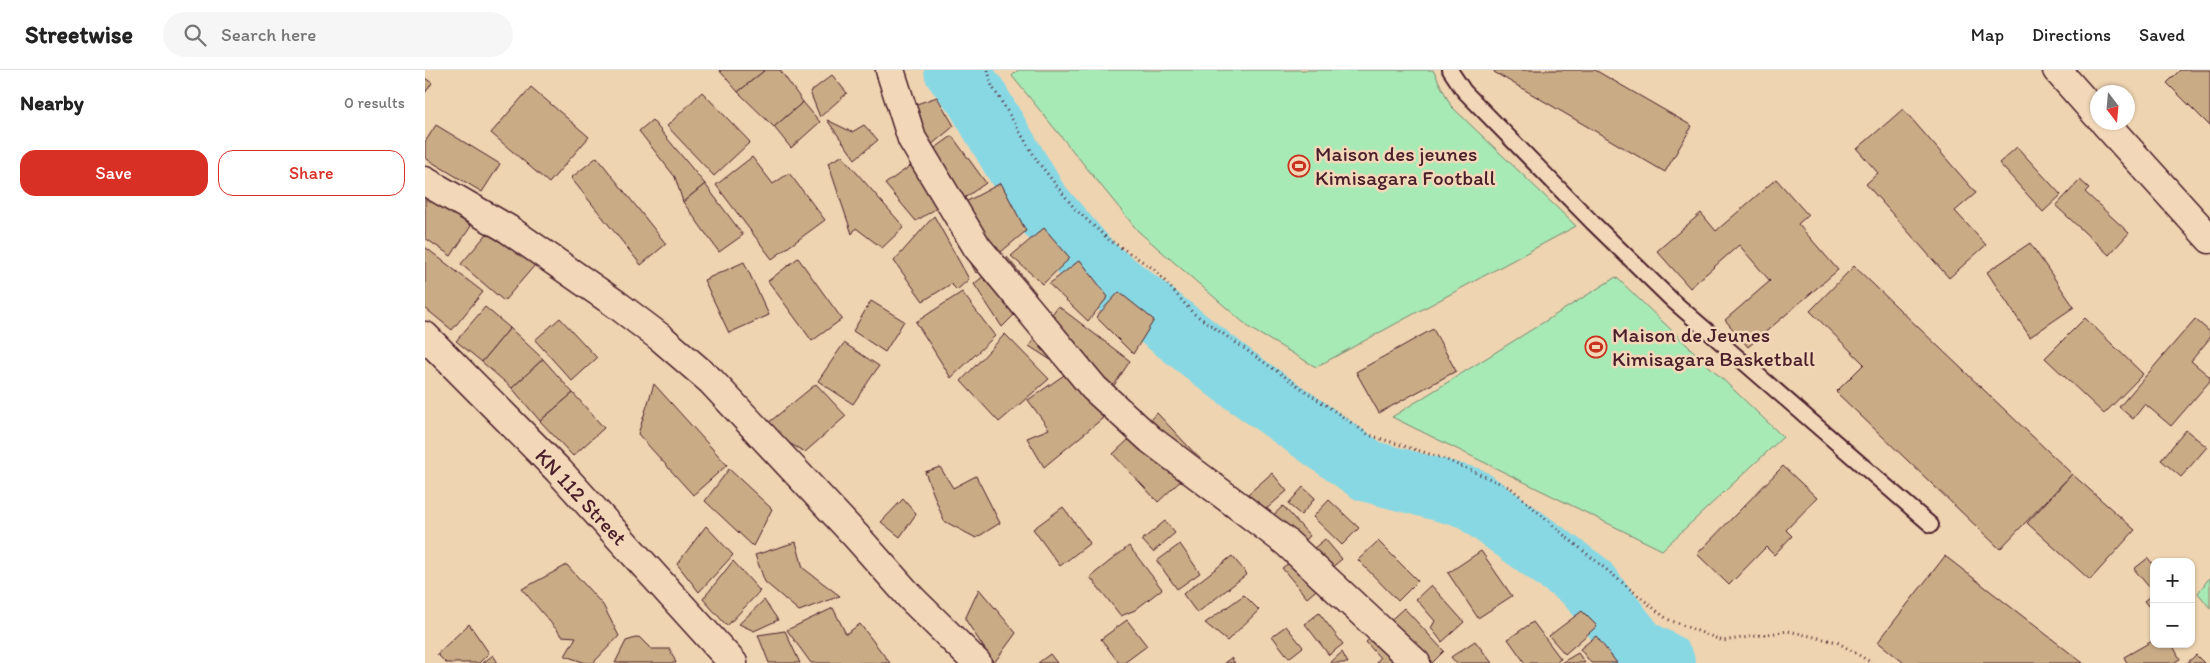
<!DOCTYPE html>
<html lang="en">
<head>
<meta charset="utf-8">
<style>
  body { margin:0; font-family:Itim,sans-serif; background:#f6f6f6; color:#222 }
  .controls { position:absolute; right:15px; bottom:15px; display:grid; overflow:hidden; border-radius:10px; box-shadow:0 1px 4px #0004 }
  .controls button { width:45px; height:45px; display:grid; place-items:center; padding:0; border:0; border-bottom:1px solid #e0e0e0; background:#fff; color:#222; font:25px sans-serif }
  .compass { position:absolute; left:1665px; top:15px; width:45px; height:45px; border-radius:50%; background:#fff; box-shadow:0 1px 4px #0004; rotate:164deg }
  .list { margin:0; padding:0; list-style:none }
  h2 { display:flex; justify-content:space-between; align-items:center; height:65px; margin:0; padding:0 20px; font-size:21px }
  h2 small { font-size:16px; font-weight:400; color:#767676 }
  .actions { display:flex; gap:10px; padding:15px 20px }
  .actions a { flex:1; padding:11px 0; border:1px solid #d93025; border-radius:15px; text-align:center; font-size:18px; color:#d93025 }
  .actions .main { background:#d93025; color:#fff }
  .icon { flex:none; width:28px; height:28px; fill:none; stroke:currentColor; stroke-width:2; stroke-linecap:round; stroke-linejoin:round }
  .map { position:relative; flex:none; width:1785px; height:593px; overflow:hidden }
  header { display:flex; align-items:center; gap:30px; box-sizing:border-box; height:70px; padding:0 25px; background:#fff; border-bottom:1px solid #e0e0e0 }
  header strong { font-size:24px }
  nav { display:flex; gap:28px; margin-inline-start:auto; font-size:18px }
  .search { width:350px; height:45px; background:#f6f6f6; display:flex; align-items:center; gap:12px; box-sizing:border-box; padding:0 18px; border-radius:28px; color:#767676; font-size:19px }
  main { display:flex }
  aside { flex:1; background:#fff }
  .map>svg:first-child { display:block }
  .green { fill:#a7eab5; stroke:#788470 }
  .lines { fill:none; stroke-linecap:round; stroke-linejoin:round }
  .river { stroke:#88d8e4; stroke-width:62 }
  .building { fill:#c9ab86; stroke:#4a1f2b }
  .lane-casing { stroke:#4a1f2b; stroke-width:18 }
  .street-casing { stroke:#4a1f2b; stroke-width:31 }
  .secondary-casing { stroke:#4a1f2b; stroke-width:31 }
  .path { stroke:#4a1f2b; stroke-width:3; stroke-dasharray:1 4; stroke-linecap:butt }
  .lane { stroke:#f2d8b9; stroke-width:14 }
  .street { stroke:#f2d8b9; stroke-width:28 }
  .secondary { stroke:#f2d8b9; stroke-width:28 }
  .labels { text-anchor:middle; stroke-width:5; stroke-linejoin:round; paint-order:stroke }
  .poi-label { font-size:21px; fill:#4a1f2b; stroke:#f2d8b9; text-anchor:start }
  .street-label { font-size:21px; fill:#4a1f2b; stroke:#f2d8b9 }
</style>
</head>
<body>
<header>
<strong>Streetwise</strong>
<div class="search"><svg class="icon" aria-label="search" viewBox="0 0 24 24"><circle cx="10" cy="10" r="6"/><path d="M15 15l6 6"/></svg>Search here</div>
<nav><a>Map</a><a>Directions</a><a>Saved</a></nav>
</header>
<main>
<aside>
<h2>Nearby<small>0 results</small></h2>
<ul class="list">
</ul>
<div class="actions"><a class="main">Save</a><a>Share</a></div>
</aside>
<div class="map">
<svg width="1785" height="593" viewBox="0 0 1785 593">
  <rect width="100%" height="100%" fill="#eed4b0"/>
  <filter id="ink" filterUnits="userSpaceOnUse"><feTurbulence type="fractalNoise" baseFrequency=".02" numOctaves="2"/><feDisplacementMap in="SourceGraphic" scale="10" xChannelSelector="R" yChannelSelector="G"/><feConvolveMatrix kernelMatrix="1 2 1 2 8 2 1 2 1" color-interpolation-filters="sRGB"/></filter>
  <g filter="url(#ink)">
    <!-- green -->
    <g class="green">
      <path d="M593,0h415l18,36 125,120 -260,141 -65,-38 -113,-98 -126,-155z"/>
      <path d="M1191,207l167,160 -121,113 -270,-133z"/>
      <path d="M1785,507v31l-12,-15z"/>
    </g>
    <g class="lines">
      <!-- river -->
      <path class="river" d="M530,0l20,25 63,107 55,64 141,110 134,95 102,27 116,84 52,67 26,14"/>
    </g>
    <!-- building -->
    <g class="building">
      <path d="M294,0h46l-27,22z"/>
      <path d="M340,0h15l23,32 -29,25 -36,-35z"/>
      <path d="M1070,0h100l97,56 -27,46 -171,-100z"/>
      <path d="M1755,0h30v56l-43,-43z"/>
      <path d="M407,5l15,18 -27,24 -10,-25z"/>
      <path d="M0,8l7,5 -7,10z"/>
      <path d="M106,17l58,50 -40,46 -58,-50z"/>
      <path d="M277,22l48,50 -36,34 -47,-50z"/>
      <path d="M512,27l17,29 -30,25 -22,-42z"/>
      <path d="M378,32l17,20 -29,26 -17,-21z"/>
      <path d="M1478,39l73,84 -21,18 31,34 -37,33 -83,-94 12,-11 -21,-24z"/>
      <path d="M227,50l53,64 -22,18 -8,-25 -36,-46z"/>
      <path d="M402,50l25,12 12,-7 14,15 -23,19z"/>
      <path d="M11,55l64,39 -18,28 -57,-34v-16z"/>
      <path d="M527,66l34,47 -26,18 -2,-6 -42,26 -31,-37z"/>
      <path d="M1592,77l44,48 -18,17 -44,-49z"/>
      <path d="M417,86l62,71 -22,21 -26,-20 -4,6 -24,-71z"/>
      <path d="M172,87l69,87 -25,21 -70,-87z"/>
      <path d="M327,87l21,27 16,-11 36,47 -53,39 -56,-74z"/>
      <path d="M1351,109l32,36 -10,9 40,46 -90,77 -23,-27 45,-39 -31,-36 -49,43 -33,-37 44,-38 15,18z"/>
      <path d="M1655,110l9,8 -4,4 44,41 -20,22 -53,-49z"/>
      <path d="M576,113l25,48 -50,42 -31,-60z"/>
      <path d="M280,114l38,51 -24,17 -36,-50z"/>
      <path d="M0,123l46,33 -20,30 -26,-18z"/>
      <path d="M509,146l35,63 -12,11 -6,-6 -28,17 -29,-40z"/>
      <path d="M619,158l26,30 -27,26 -32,-28z"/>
      <path d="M66,159l44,36 -31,36 -43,-37z"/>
      <path d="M1605,173l44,64 -44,30 -43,-65z"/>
      <path d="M0,177l58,45 -31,38 -27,-22z"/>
      <path d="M582,187l29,36 -34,34 -28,-43z"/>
      <path d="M373,188l44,61 -30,22 -44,-60z"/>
      <path d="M655,190l28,37 -20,24 -39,-37z"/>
      <path d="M319,192l25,53 -40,18 -25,-53z"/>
      <path d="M1429,196l218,208 -72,75 -164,-157 28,-28 -54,-53z"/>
      <path d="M537,222l33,44 -44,42 -35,-56z"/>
      <path d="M694,222l35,28 -21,34 -37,-37z"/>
      <path d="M446,231l33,20 -19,31 -32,-21z"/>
      <path d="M633,236l72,55 -23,35 -78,-50z"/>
      <path d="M60,237l25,21 -28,34 -26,-21z"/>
      <path d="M135,248l37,40 -25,23 -37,-41z"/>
      <path d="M1660,248l58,56 -39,40 -59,-56z"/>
      <path d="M1770,249l15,13v6l-19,23 19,16v4l-39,45 -26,-22 -12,15 -14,-12z"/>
      <path d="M85,258l33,31 -31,29 -30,-26z"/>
      <path d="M1008,259l23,42 -77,42 -23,-41z"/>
      <path d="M580,264l44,45 -50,43 -38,-41z"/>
      <path d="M419,273l35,23 -26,38 -35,-23z"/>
      <path d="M118,289l30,34 -33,28 -28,-33z"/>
      <path d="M642,303l36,45 -59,49 -17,-29 22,-9 -21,-29z"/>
      <path d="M229,314l73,81 -34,30 -55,-61z"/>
      <path d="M391,314l30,32 -41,36 -43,-24z"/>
      <path d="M148,323l31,35 -31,28 -33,-35z"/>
      <path d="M732,343l45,48 -44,41 -45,-48z"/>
      <path d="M1761,360l21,17 -26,30 -20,-17z"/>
      <path d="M1358,396l34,32 -31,32 6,6 -18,19 -8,-8 -37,38 -32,-31z"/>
      <path d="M515,397l13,21 23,-12 24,47 -24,15 -32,-17 -19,-49z"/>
      <path d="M304,399l43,40 -19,37 -48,-45z"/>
      <path d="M847,403l15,18 -23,20 -16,-17z"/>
      <path d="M1647,404l63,56 -45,50 -63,-57z"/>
      <path d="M878,417l12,11 -14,17 -13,-11z"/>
      <path d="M478,429l13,15 -16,23 -19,-15z"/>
      <path d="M904,430l30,28 -17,17 -29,-28z"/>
      <path d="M858,436l27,30 -16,15 -27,-30z"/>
      <path d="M638,437l27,36 -30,23 -27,-37z"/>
      <path d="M740,451l10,12 -22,19 -11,-12z"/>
      <path d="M281,456l27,29 -34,37 -22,-28z"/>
      <path d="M900,469l17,20 -18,15 -17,-20z"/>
      <path d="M953,471l40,40 -20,20 -40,-41z"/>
      <path d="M371,472l7,26 37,28 -41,15 -34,-29 -10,-27z"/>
      <path d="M755,474l20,29 -23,16 -20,-28z"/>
      <path d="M704,476l33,43 -27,21 -14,6 -31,-39z"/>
      <path d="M1056,481l31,45 -34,22 -30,-45z"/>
      <path d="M807,486l15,18 -50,39 -14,-19z"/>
      <path d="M874,486l23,29 -15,13 -25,-30z"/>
      <path d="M1520,486l138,107h-179l-26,-21z"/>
      <path d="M1723,488l6,8v18l-5,3 -15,-18z"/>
      <path d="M308,491l27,30 -33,35 -24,-27z"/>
      <path d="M142,495l36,40 16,31 -26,27h-7l-21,-7 11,-19 -14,-1 -40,-47z"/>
      <path d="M1006,515l33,37 -22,20 -11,-14 4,-7 -19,-22z"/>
      <path d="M554,519l37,44 -22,30 -29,-44z"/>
      <path d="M1729,523v20l-10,-12z"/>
      <path d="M819,525l15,15 -32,31 -22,-18z"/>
      <path d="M339,530l14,20 -24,11 -15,-7z"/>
      <path d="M408,538l13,26 14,-10 30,39h-79l-24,-33z"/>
      <path d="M979,538l40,43 -12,12h-56l4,-5 -14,-16z"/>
      <path d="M1157,541l15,15 -32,28 -16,-18z"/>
      <path d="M894,543l24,31 -14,11 -24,-31z"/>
      <path d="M702,550l20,26 -23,17h-5l-18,-24z"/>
      <path d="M1108,552l28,37 -6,4h-30l-17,-24z"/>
      <path d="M44,554l20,29 -10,10h-33l-9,-9z"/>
      <path d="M861,556l17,21 -14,11 -17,-22z"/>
      <path d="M360,561l15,32h-31l-11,-28z"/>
      <path d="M1171,566l21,27h-26l-11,-14z"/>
      <path d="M214,567l12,12h19l6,14h-61l11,-22z"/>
      <path d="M1729,570v4h18l8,15 -7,4h-46l-3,-6z"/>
      <path d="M1050,571l17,22h-36l-5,-6z"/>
      <path d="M917,582l6,11h-18z"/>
      <path d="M1153,583l7,10h-24z"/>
      <path d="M625,584l7,9h-19z"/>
      <path d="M68,585l5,8h-15z"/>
      <path d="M1771,585l8,8h-17z"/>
      <path d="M806,588l4,5h-11z"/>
    </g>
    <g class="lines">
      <!-- lane casing -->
      <g class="lane-casing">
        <path id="lane" d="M1025,0l14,21 129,132 80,78 258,224"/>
      </g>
      <!-- street casing -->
      <g class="street-casing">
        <g id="street">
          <path d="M465,0l22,69 65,108 117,141 57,52 135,102 130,121"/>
          <path d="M0,111l83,48 108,75 45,34 50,43 145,155 56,63 65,64"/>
        </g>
      </g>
      <!-- secondary casing -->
      <g class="secondary-casing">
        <g id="secondary">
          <path d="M1632,0l40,45"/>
          <path d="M1679,52l106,117"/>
          <path d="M0,266l133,134 175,193"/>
        </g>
      </g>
      <!-- path -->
      <path class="path" d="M563,0l4,16 46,76 37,47 33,30 46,30 39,44 176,122 73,23 69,30 48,43 108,88 56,22 65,-10 49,11 35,21"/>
      <!-- lane -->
      <use href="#lane" class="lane"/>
      <!-- street -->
      <use href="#street" class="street"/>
      <!-- secondary -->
      <use href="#secondary" class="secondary"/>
    </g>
  </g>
  <!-- icons -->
  <defs>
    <g id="stadium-ring" transform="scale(1.125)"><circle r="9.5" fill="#f2d8b9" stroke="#c8321e" stroke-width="1.5"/><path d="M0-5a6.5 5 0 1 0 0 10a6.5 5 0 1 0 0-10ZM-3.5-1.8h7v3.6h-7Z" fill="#c8321e"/></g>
  </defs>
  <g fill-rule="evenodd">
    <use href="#stadium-ring" x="874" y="96"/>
    <use href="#stadium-ring" x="1171" y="277"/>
  </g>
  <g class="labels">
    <!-- poi labels -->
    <g class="poi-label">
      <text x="890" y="91">Maison des jeunes<tspan x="890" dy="24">Kimisagara Football</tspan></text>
      <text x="1187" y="272">Maison de Jeunes<tspan x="1187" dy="24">Kimisagara Basketball</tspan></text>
    </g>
    <!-- street labels -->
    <g class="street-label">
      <text transform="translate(156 427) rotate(47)" y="7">KN 112 Street</text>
    </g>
  </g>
</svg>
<div class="controls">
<button>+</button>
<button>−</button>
</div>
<svg class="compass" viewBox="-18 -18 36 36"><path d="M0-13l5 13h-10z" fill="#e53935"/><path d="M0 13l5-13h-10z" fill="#767676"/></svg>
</div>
</main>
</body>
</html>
